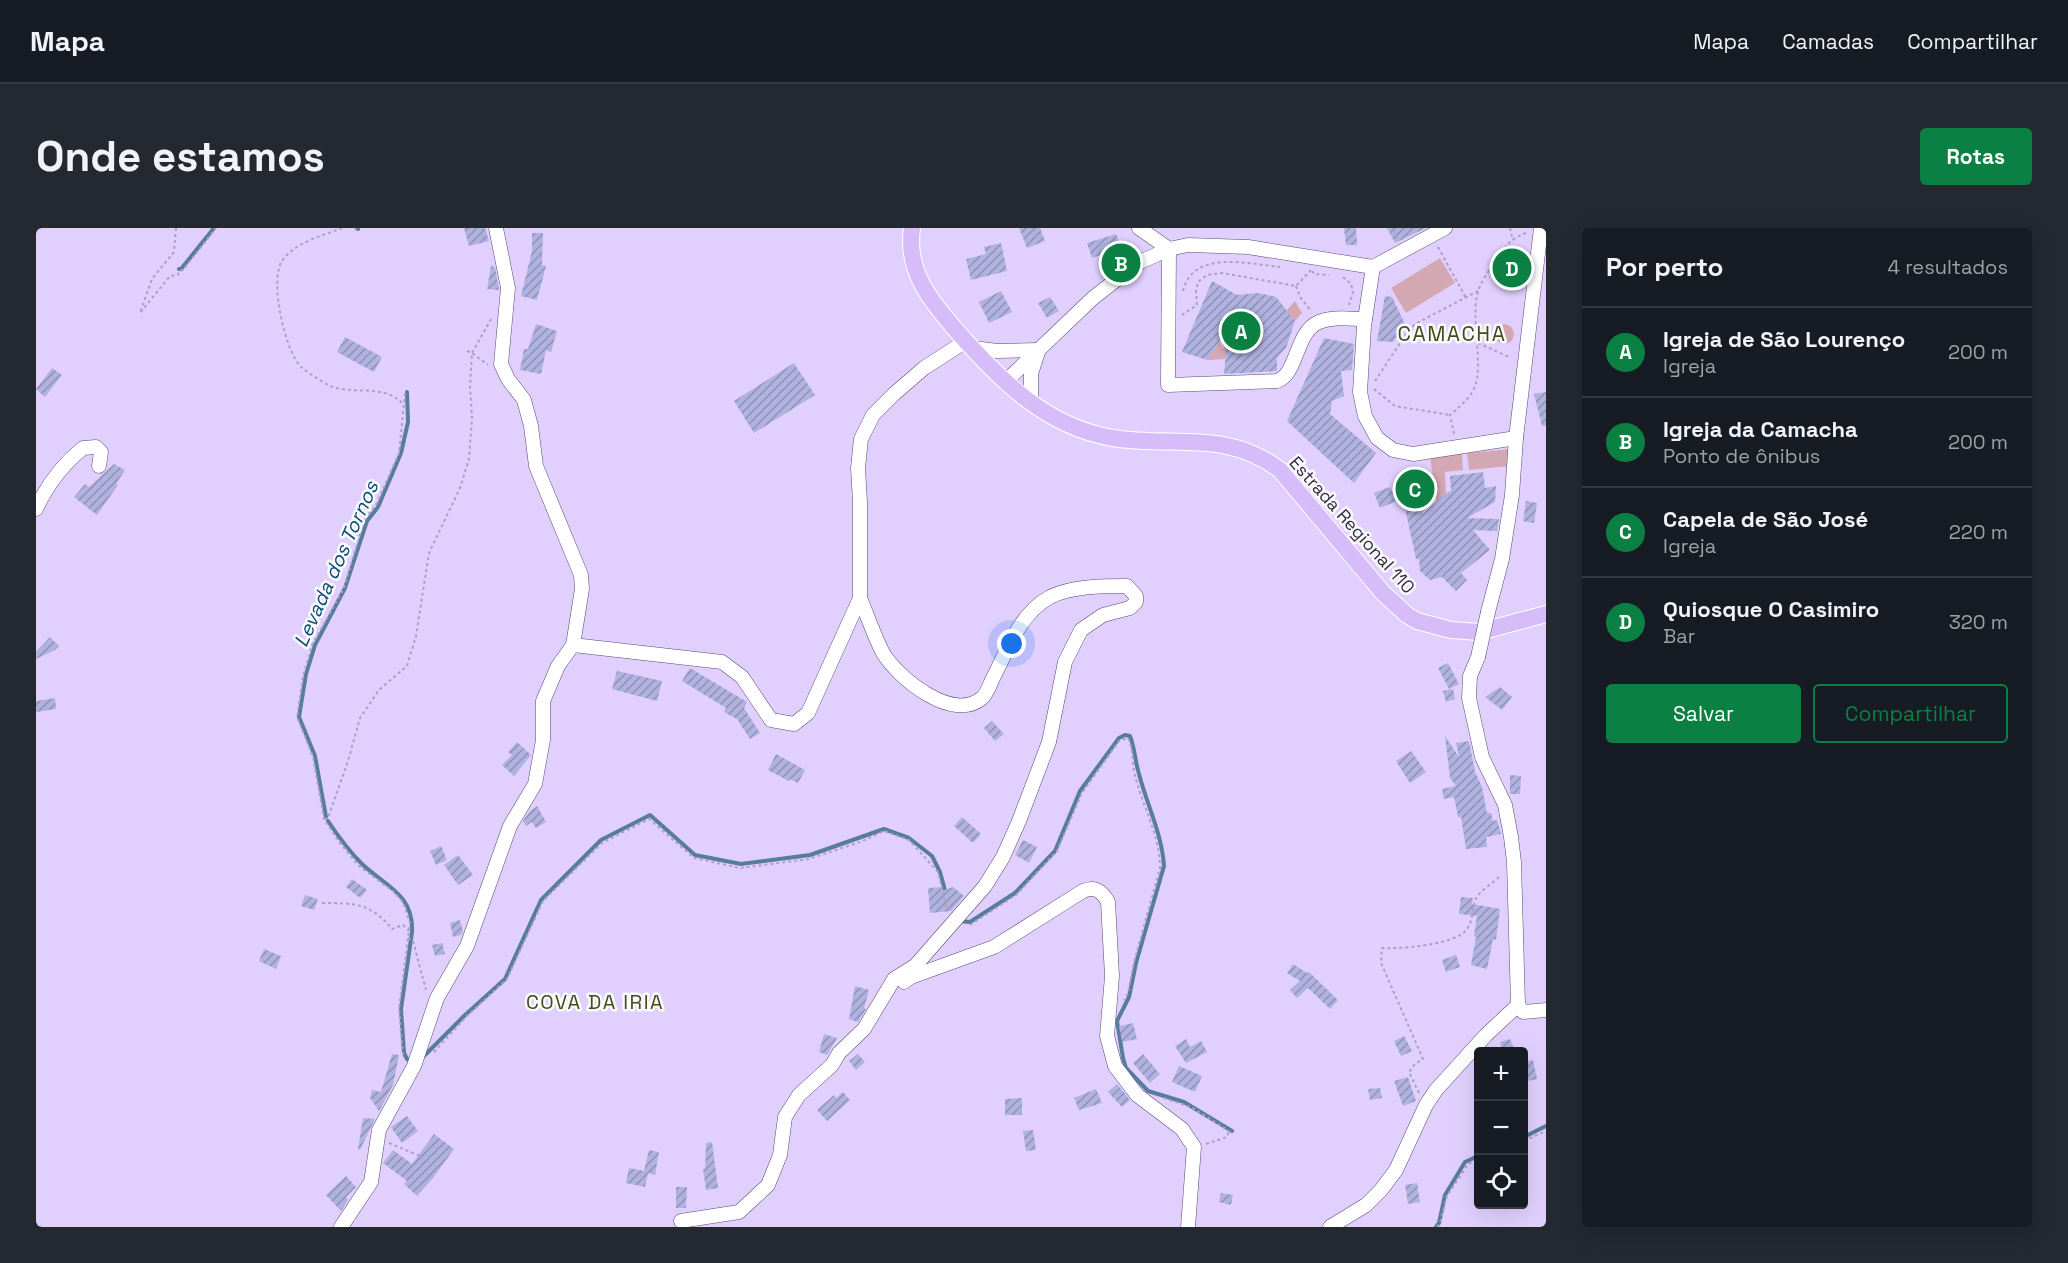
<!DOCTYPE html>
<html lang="pt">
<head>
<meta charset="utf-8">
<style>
  body { margin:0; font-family:"Space Grotesk",sans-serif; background:#242831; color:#f1f3f6 }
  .controls { position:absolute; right:18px; bottom:18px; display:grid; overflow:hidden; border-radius:6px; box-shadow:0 6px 24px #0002 }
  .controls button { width:54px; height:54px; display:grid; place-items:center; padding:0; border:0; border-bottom:2px solid #363941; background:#171b24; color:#f1f3f6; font:30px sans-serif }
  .you { position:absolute; left:976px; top:416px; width:21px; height:21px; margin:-15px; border:4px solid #fff; border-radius:50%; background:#1a73e8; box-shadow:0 0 0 9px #1a73e833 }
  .badge { display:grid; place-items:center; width:39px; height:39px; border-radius:50%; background:#0b8043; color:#fff; font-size:20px; font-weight:700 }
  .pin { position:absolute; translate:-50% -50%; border:3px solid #fff; box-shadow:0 2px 6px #0006 }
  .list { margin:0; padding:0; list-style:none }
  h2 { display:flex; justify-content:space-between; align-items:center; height:78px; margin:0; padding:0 24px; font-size:26px }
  h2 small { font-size:20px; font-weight:400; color:#9ea1a6 }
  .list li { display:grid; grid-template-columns:39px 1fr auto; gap:18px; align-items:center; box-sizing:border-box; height:90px; padding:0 24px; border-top:2px solid #363941 }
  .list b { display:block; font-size:22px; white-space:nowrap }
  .list p { margin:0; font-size:20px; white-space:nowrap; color:#9ea1a6 }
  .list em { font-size:20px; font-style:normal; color:#9ea1a6 }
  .actions { display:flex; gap:12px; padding:18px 24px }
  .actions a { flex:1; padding:14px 0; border:2px solid #0b8043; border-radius:6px; text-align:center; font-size:21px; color:#0b8043 }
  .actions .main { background:#0b8043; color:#fff }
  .icon { flex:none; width:33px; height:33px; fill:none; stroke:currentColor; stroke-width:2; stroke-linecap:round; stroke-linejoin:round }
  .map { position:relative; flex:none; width:1510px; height:999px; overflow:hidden; border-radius:6px }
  header { display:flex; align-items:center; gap:36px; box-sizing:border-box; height:84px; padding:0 30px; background:#171b24; border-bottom:2px solid #363941 }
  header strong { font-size:28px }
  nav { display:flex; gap:33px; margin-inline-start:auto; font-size:21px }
  .intro { display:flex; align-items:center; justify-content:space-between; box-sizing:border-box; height:144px; padding:0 36px }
  h1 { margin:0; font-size:42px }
  .button { padding:15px 27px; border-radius:6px; background:#0b8043; color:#fff; font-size:21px; font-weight:700 }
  main { display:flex; gap:36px; padding:0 36px }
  aside { flex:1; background:#171b24; border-radius:6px; box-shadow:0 6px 24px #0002 }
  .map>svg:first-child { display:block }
  .grass { fill:#d4a8b3 }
  .park { fill:url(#park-crowns) }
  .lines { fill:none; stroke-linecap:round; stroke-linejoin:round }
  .stream { stroke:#577c9e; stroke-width:4 }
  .building { fill:url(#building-hatch) }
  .minor-casing { stroke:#584970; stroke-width:15 }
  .major-casing { stroke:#fff; stroke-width:18 }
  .path { stroke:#ad9fc4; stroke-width:2; stroke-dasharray:3 3; stroke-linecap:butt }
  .minor { stroke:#fff; stroke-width:14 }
  .major { stroke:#d6bdfa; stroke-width:16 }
  .minor-bridge-casing { stroke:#584970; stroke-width:15; stroke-linecap:butt }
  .minor-bridge { stroke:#fff; stroke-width:14 }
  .labels { text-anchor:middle; stroke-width:5; stroke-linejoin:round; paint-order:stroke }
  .street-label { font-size:18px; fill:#342e3f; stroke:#fbfafe }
  .water-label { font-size:20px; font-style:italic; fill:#084e75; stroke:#fbfafe }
  .neighbourhood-label { font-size:20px; letter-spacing:1.5px; fill:#404d16; stroke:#fbfafe }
  .quarter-label { font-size:21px; letter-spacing:1.5px; fill:#404d16; stroke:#fbfafe }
</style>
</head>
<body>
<header>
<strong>Mapa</strong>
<nav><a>Mapa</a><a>Camadas</a><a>Compartilhar</a></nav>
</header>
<div class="intro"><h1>Onde estamos</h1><a class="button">Rotas</a></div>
<main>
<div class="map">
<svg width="1510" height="999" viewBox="0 0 1510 999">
  <defs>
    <pattern id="park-crowns" width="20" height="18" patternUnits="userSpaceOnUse" patternTransform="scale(1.5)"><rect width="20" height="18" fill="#d4a8b3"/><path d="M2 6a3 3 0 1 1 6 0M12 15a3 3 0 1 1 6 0" fill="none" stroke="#ad8993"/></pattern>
    <pattern id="building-hatch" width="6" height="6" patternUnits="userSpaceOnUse" patternTransform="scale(1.5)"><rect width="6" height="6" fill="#afb2df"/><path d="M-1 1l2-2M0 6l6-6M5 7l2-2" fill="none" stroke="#8f91b6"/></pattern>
  </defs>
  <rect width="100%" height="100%" fill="#e1d0fe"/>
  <!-- grass -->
  <g class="grass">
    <path d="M1404,30l15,25 -49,30 -15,-25z"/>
    <path d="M1259,73l7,12 -7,8 -9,-10z"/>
    <path d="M1183,114l3,6 21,-2 -17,8 -1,5 -18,1z"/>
    <path d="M1475,221l-1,17 -41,4 -2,-17z"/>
    <path d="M1426,226l1,16 -18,2 1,21 -4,3 3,15 -7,2 -8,-56z"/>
  </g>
  <!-- park -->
  <circle class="park" cx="1468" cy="106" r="10"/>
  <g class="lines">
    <!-- stream -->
    <g class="stream">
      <path d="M321,0l1,1"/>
      <path d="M143,41h2l33,-41"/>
      <path d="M290,589l-11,-61 -16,-39 7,-43 9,-29 30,-57 22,-67 11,-14 23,-54 7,-31 -1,-30"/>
      <path d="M292,593c10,15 21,30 34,43 23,22 52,30 50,68l-11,77 3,44 3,6 4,2"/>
      <path d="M923,693l11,1 45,-29 40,-42 25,-60 39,-53 6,-3 5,1c5,13 5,25 9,38 8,31 23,60 25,92l-28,97 -7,34 -12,24 6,37 3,10 22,23 36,11 48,29"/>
      <path d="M385,831l43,-43 41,-37 36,-79 60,-60 49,-25 45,40 46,9 69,-9 74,-26 25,9 23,18 8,16 6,22"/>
      <path d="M1488,909l22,-11"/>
      <path d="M1400,999l3,-4 6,-28 20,-33 13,-6"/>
    </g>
  </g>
  <!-- building -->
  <g class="building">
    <path d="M428,0h21l4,13 -20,5z"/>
    <path d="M983,0h21l5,13 -18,7z"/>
    <path d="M1308,0h12l1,17h-11z"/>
    <path d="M1351,0h39l-31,15z"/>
    <path d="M496,5h11l-1,32 4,1 -9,34 -16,-4 11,-45z"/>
    <path d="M1080,6l4,11h-5l2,7 -14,8 -2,-5 -9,3 -5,-15z"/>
    <path d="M965,15l6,28 -36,9 -5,-21 20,-5 -2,-7z"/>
    <path d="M1477,33l7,8 -8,6 -7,-7z"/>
    <path d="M455,38l4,1 4,23 -12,-1z"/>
    <path d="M1176,53l25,14 21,-2 18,4 19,24 -9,27 -9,10v13l-53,3 4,-46 -21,32 -25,-8z"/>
    <path d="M965,63l11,21 -23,11 -10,-21z"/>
    <path d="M1349,68l7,1 14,29 -13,16 -16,-1z"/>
    <path d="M1014,69l9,14 -12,7 -9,-15z"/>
    <path d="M500,96l21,7 -6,21 -5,-2 -5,24 -21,-4 4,-21h4z"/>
    <path d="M309,109l37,20 -8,15 -37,-20z"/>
    <path d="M1288,110l30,6 -2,26 -11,1 3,25 -12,5 -2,13 46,39 -22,30 -67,-62z"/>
    <path d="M758,135l21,32 -61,38 -20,-32z"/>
    <path d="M16,140l10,7 -17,22 -9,-8z"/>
    <path d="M1510,164v34h-4l-8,-32z"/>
    <path d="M78,236l11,6 -9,14 2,1 -21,30 -23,-18 11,-13 4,3z"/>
    <path d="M1447,244l2,16 11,-2 -1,16 -28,16 32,1 -2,12 -24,-1 17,20 -29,23 6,7 -11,11 -14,-14 -12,3 -10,-9 -1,-12h-3l-12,-55 2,-31 20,1 -3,40 23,-21 5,-2 -1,-15z"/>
    <path d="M1354,259l7,14 -17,7 -6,-15z"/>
    <path d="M1490,273l11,2 -3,20 -11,-2z"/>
    <path d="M14,409l9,9 -4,4 -19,9v-7z"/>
    <path d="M1412,435l11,21 -10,5 -11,-21z"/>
    <path d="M654,440l57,34 -3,6 16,25 -10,6 -13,-20 -13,-7 2,-4 -44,-27z"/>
    <path d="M581,443l45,10 -5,20 -45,-12z"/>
    <path d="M1464,459l12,10 -10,13 -17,-13z"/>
    <path d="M1417,461l2,10 -9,3 -3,-11z"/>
    <path d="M19,470l1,11 -20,3v-11z"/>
    <path d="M956,493l12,13 -9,7 -11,-13z"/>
    <path d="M1409,508l14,21 -3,-14 13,-2 6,31 7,15 5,26h4l2,8 4,-1 4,14 -15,3 1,10 -21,2 -5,-32h-3l-4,-20 -10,2 -2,-10 14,-3 -6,-8z"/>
    <path d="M481,514l14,13 -17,21 -12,-11 10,-10 -4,-3z"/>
    <path d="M1375,523l15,21 -16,11 -14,-22z"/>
    <path d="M740,526l29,16 -7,13 -8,-4 -1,2 -21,-11z"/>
    <path d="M1474,547l11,1 -1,18h-10z"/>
    <path d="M501,578l9,16 -10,6 -4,-6 -6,4 -3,-5 7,-10z"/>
    <path d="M926,589l19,17 -8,9 -19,-17z"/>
    <path d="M987,612l14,7 -8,16 -14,-8z"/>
    <path d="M405,618l6,14 -11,5 -6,-14z"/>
    <path d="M422,627l15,20 -15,10 -14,-20z"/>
    <path d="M316,651l15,11 -7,8 -14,-11z"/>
    <path d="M906,659v4l11,-4 11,9 -13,15 -21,2 -2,-25z"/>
    <path d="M269,667l13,4 -4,11 -13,-4z"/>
    <path d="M1425,669l12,1 -1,6 28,5 -4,31 -3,-1 -6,30 -16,-4 5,-28 -2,-1 3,-20 -18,-2z"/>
    <path d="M424,692l3,12 -2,3 -8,2 -3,-14z"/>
    <path d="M406,715l3,11 -10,2 -3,-11z"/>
    <path d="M228,721l17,7 -5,13 -17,-8z"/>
    <path d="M1420,727l4,12 -14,5 -4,-12z"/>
    <path d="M1257,736l14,9 2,-1 29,28 -8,9 -22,-21 -11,10 -7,-8 10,-9 -13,-8z"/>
    <path d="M819,758l14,4 -5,18 2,1 -8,13 -9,-3z"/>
    <path d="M1097,795l4,16 -15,3 -3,-16z"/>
    <path d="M788,806l13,4 -10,17 -8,-3z"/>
    <path d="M1368,808l8,15 -11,5 -7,-15z"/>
    <path d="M1150,811l4,8 11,-6 6,11 -21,11 -11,-17z"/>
    <path d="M1474,811l4,10 -11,3 -3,-10z"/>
    <path d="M356,826l7,1 -6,30 -14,26 -9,-13 2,-8 9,2z"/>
    <path d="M822,826l7,8 -9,8 -7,-9z"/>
    <path d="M1107,826l17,20 -10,9 -17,-20z"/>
    <path d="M1497,832l4,19 -13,3v-20z"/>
    <path d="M1143,838l23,10 -7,16 -23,-10z"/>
    <path d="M1372,849l8,24 -13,5 -9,-25z"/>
    <path d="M1081,856l13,16 -8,7 -14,-15z"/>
    <path d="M1344,860l2,10 -12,2 -2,-11z"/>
    <path d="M1060,861l6,14 -23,7 -5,-12z"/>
    <path d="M807,864l7,8 -23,21 -10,-11 17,-15 2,3z"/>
    <path d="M986,870v17h-17v-16z"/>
    <path d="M371,888l11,15 -16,12 -11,-16z"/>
    <path d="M327,890l12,1 -15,31 -2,-1z"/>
    <path d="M997,902l3,20 -10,1 -3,-20z"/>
    <path d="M398,906l20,15 -21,29 -16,18 -13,-12 3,-3 -24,-18 10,-13 19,14z"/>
    <path d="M676,914l6,46 -12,2 -3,-21h2l1,-26z"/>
    <path d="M613,922l10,2 -4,23 -7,-2 -3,14 -19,-4 3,-15 15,3z"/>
    <path d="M310,948l10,11 -10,10 2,3 -7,11 -15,-16z"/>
    <path d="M1381,955l3,19 -12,2 -3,-19z"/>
    <path d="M640,959h11l-1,21h-10z"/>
    <path d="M1185,965l12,2 -2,10 -12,-3z"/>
  </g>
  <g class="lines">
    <!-- minor casing -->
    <g class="minor-casing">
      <g id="minor">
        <path d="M1103,0l30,21"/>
        <path d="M1133,21l-1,136 109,-4c21,-7 18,-49 42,-59 14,-6 32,-3 46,-3"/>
        <path d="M1337,39l-9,59 -4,66 5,24 12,22 16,12 20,4 103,-16"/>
        <path d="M1337,39l72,-39"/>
        <path d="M938,120l23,3 41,-1"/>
        <path d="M970,153l87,-83 23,-18 24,-18 29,-13 19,-4 60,2 125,20"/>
        <path d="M995,175v-29l7,-22"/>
        <path d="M0,281c11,-24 26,-44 47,-61l13,-1 5,5 -2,14"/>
        <path d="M1452,384l14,-53 10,-64 4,-57 25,-210"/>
        <path d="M537,417l149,17 20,15 29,43 23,4 14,-11 52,-115v-96l-2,-34 3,-29 12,-24 21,-21 30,-26 42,-27"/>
        <path d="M868,754l7,-5 83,-30 89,-56c12,-5 19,0 25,11l4,74 -5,60 8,30 22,29 45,34 12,18 -6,80"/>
        <path d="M1482,777l5,7 23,-2"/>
        <path d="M645,993l58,-9 29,-27 12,-30 5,-38 14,-22 33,-30 7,-12 25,-24 30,-50 21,-13 70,-80 18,-29 16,-36 30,-79 16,-80 16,-32 22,-15 27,-7 6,-6v-6l-9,-10c-24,0 -55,0 -77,11 -30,16 -42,52 -57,81 -3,6 -6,16 -11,20 -29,25 -84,-20 -99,-45 -8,-15 -16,-38 -23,-55"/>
        <path d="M305,999l30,-45 8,-52 35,-64 23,-68 30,-52 43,-120 25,-42 8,-44v-39l15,-35 15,-21 9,-56 -1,-14 -45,-109 -5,-40 -7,-26 -16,-21 -7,-15 7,-76 -12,-60"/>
        <path d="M1294,999l36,-22 15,-15 15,-20 30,-65 10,-15 50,-55 32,-30 -4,-143 -3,-25 -6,-32 -23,-48 -13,-59 1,-22 8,-19"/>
      </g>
    </g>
    <!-- major casing -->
    <g class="major-casing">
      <path id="major" d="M876,0c-6,42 17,71 43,101 43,49 90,98 158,109 61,10 113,-9 167,32l103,123 24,22 10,6 34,9 28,2 67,-18"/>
    </g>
    <!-- path -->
    <g class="path">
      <path d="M140,0l-2,24 -22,27 -12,34 30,-37 8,-1 1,-4 4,-1 33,-42"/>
      <path d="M306,0c-20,8 -47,14 -60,33 -13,19 3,90 19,106 7,6 19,13 27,18 22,11 55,-2 74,18"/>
      <path d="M319,0l1,2"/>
      <path d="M1474,0l2,9"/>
      <path d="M1402,19l28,51"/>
      <path d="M1276,43l2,3 15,1"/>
      <path d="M1307,49l8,7 2,8 -4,13"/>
      <path d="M1260,58l4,11 11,14"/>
      <path d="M1147,63c10,-42 66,-27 97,-24"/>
      <path d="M1146,87l15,-10 -1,-14 2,-9 9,-7 15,-2 74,13 15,-16"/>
      <path d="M1442,115l33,15"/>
      <path d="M431,123l5,2 16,12"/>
      <path d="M1339,153l31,-47 9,-10 63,-33"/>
      <path d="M1338,161l21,17 55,9"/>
      <path d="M1418,206l-4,-19c12,-11 24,-19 27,-36 4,-26 -6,-65 1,-87 3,-11 12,-23 18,-32 11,-15 12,-20 30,-27"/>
      <path d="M288,591l4,-1 20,-57 12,-43 19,-28 28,-24 9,-30 13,-83 31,-65 9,-29 3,-41 -2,-32 2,-33 19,-34"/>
      <path d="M286,675c32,0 49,0 70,26l11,-4 6,6"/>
      <path d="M934,697l46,-30 41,-44 25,-58 37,-52 9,-3c5,11 4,22 6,33 7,33 26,63 26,97l-26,94 -6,31 -4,7"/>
      <path d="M372,710l5,3 13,49"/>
      <path d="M398,824l32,-35 41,-38 36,-78 59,-58 47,-24 45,39 46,10 69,-9 54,-18 21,-10 25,9 29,32 9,38"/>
      <path d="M367,827l-4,-47 11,-85 -7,-21 -9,-10 -35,-26 -20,-24 -15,-23 -11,-62 -16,-40 6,-41 9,-31 32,-57 20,-68 12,-15 23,-52 6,-60"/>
      <path d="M1383,865l-10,-21 6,-8 8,-5 -42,-96 1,-15c18,1 74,-3 85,-19 6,-8 5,-19 8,-28 3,-10 19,-18 26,-26"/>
      <path d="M1128,870l29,10 36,23"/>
      <path d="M1488,913l22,-10"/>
      <path d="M353,915l31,13"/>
      <path d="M1170,916l21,-7 2,-6 2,1"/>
      <path d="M1401,999l3,-4 7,-27 21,-32 10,-4"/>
    </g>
    <!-- minor -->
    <use href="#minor" class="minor"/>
    <!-- major -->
    <use href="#major" class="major"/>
    <!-- minor-bridge casing -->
    <g class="minor-bridge-casing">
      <path id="minor-bridge" d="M1442,429l10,-45"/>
    </g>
    <!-- minor-bridge -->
    <use href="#minor-bridge" class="minor-bridge"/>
  </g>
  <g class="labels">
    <!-- street labels -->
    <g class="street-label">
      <text transform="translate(1316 297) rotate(48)" y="6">Estrada Regional 110</text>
    </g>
    <!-- water labels -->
    <g class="water-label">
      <text transform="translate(300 336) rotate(-66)" y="7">Levada dos Tornos</text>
    </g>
    <!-- neighbourhood labels -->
    <g class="neighbourhood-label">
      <text x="559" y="781">COVA DA IRIA</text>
    </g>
    <!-- quarter labels -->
    <g class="quarter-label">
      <text x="1416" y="113">CAMACHA</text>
    </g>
  </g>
</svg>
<div class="controls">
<button>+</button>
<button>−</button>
<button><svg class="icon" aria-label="locate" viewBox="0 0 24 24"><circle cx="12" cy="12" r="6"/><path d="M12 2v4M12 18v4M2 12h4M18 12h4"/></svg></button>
</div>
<div class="you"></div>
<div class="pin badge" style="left:1205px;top:103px">A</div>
<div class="pin badge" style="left:1085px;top:35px">B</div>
<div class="pin badge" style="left:1379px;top:261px">C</div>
<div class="pin badge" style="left:1476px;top:40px">D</div>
</div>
<aside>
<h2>Por perto<small>4 resultados</small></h2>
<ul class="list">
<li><span class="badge">A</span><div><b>Igreja de São Lourenço</b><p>Igreja</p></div><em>200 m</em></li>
<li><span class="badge">B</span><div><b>Igreja da Camacha</b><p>Ponto de ônibus</p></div><em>200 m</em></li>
<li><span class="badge">C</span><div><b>Capela de São José</b><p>Igreja</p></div><em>220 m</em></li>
<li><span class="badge">D</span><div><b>Quiosque O Casimiro</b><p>Bar</p></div><em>320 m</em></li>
</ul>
<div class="actions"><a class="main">Salvar</a><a>Compartilhar</a></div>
</aside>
</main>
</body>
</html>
